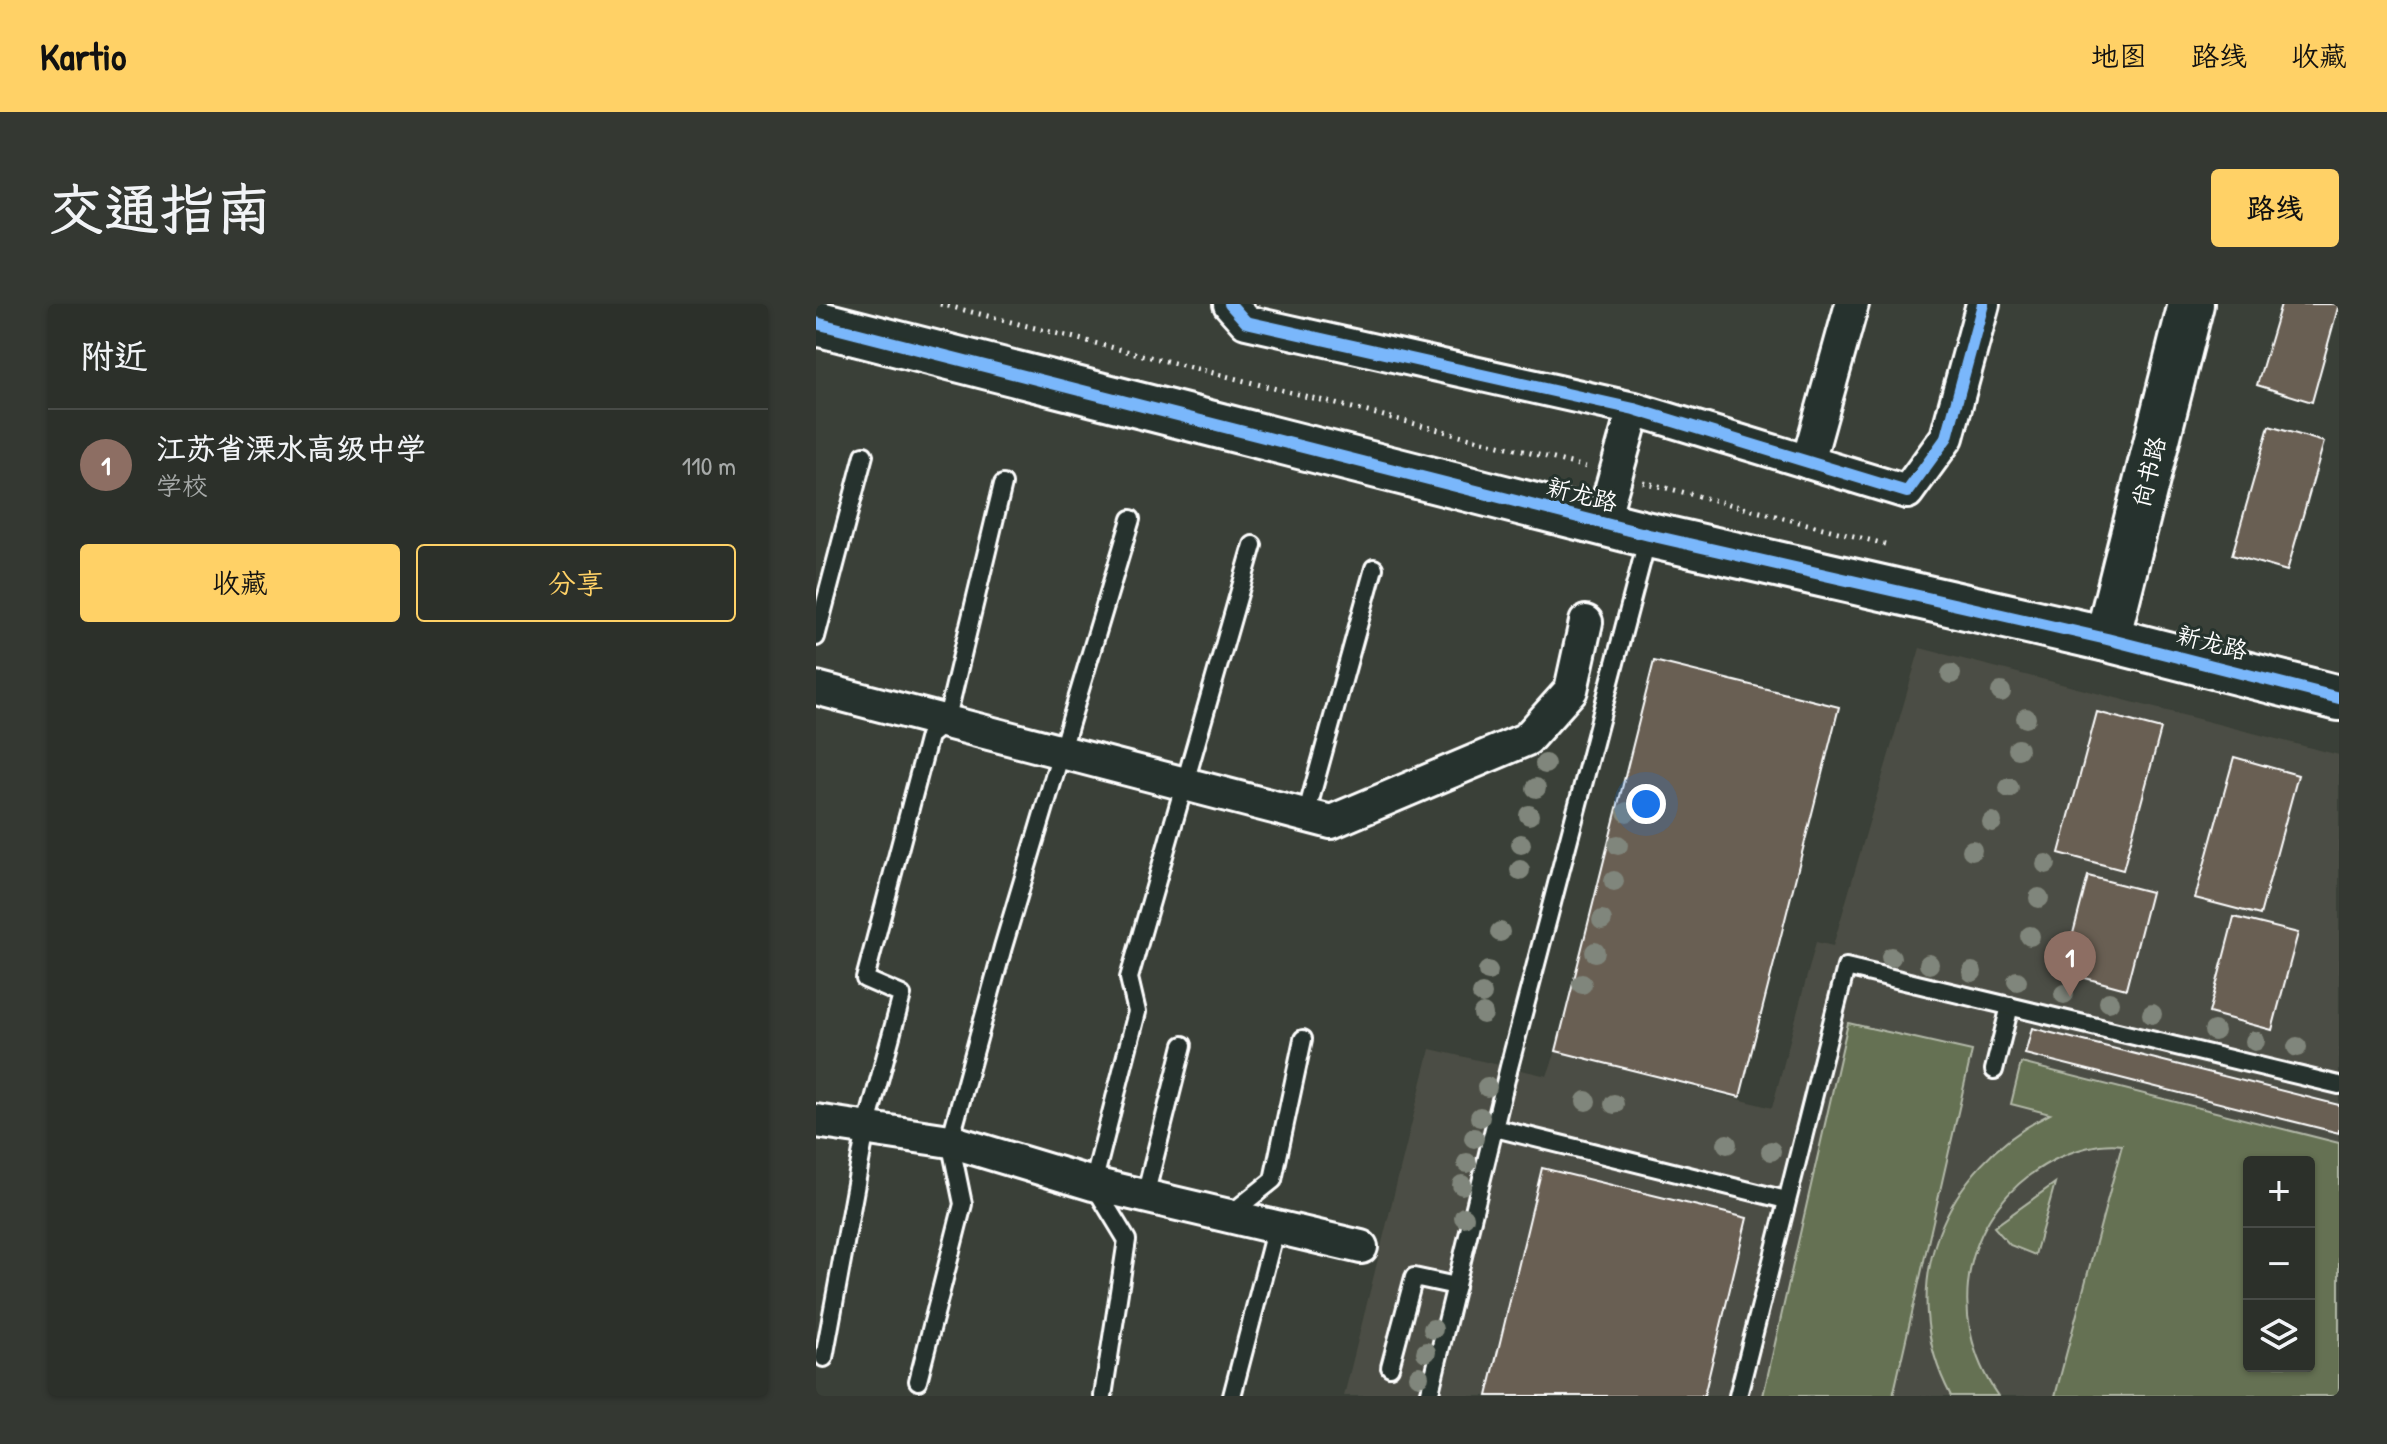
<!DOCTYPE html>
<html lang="zh">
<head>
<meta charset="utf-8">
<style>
  body { margin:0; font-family:"Patrick Hand","LXGW WenKai TC",sans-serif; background:#343832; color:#f1f3f6 }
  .controls { position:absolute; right:24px; bottom:24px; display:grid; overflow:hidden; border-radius:8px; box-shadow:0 2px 6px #0004 }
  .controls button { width:72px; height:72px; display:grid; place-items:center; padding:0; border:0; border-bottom:2px solid #484b47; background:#2c302a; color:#f1f3f6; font:40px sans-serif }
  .you { position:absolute; left:830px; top:500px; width:28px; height:28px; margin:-20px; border:6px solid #fff; border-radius:50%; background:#1a73e8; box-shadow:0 0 0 12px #1a73e833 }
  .badge { display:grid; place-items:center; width:52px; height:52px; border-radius:50%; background:#ffd166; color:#fff; font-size:26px; font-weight:700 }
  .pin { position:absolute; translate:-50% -66px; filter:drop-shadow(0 2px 4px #0008) }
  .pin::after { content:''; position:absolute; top:42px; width:28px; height:24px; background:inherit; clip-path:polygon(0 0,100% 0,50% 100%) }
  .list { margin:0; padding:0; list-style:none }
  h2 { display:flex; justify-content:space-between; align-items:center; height:104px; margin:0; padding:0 32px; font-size:34px }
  h2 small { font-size:26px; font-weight:400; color:#a6a9a8 }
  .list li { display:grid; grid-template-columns:52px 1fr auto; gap:24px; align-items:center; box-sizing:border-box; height:112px; padding:0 32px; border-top:2px solid #484b47 }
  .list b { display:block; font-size:30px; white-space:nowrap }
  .list p { margin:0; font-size:26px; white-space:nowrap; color:#a6a9a8 }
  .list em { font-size:26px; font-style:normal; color:#a6a9a8 }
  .actions { display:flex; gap:16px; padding:24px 32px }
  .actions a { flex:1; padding:18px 0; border:2px solid #ffd166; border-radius:8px; text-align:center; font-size:28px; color:#ffd166 }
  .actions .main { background:#ffd166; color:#111 }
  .icon { flex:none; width:44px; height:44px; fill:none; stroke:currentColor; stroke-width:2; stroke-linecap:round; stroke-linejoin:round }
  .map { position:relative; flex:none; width:1523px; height:1092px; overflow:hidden; border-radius:8px }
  header { display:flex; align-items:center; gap:48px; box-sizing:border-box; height:112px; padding:0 40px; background:#ffd166; color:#111 }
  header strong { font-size:38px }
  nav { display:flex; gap:44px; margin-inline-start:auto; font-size:28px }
  .intro { display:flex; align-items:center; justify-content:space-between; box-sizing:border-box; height:192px; padding:0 48px }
  h1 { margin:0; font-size:56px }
  .button { padding:20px 36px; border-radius:8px; background:#ffd166; color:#111; font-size:28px; font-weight:700 }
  main { display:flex; gap:48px; padding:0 48px }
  aside { flex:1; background:#2c302a; border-radius:8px; box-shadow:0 2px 6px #0004 }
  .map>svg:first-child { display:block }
  .built { fill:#4c4d44; fill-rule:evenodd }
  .grass { fill:#657152; stroke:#b2b8a8; stroke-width:2; fill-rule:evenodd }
  .building { fill:#695f53; stroke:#fff; stroke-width:2 }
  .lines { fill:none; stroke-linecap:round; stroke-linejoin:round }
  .lane-casing { stroke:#fff; stroke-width:22 }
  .street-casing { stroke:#fff; stroke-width:38 }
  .secondary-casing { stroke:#fff; stroke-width:50 }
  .path { stroke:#fff; stroke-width:5; stroke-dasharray:2 6; stroke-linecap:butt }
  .lane { stroke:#26332d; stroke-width:16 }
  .street { stroke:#26332d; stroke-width:32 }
  .secondary { stroke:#26332d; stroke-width:44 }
  .cycleway-casing { stroke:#26332d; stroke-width:17 }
  .cycleway { stroke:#7ab7fb; stroke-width:12 }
  .tree { fill:#80867b }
  .labels { text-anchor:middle; stroke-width:6; stroke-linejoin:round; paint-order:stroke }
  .street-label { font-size:24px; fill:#fff; stroke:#26332d }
</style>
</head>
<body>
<header>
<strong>Kartio</strong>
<nav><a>地图</a><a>路线</a><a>收藏</a></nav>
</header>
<div class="intro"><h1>交通指南</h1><a class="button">路线</a></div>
<main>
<aside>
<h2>附近<small></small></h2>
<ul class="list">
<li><span class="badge" style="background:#8d6e63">1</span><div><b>江苏省溧水高级中学</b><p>学校</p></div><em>110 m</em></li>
</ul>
<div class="actions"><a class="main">收藏</a><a>分享</a></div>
</aside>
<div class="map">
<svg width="1523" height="1092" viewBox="0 0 1523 1092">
  <rect width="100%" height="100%" fill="#3a4038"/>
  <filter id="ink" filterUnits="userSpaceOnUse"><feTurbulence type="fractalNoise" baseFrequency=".0125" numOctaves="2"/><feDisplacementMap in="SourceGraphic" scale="16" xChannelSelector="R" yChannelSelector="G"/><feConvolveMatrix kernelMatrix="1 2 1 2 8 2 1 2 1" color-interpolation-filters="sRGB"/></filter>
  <g filter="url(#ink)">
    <!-- built -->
    <path class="built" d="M1104,344l419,107v641h-995l86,-347 117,27 9,-25 216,57 44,-166 17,4zM1433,858h60v204h-60z"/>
    <!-- grass -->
    <g class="grass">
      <path d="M1032,719l124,28 -79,345h-130z"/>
      <path d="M1205,759l318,80v253h-284l67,-251c-22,-3 -49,5 -70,16 -88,46 -110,155 -54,235h-47c-58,-109 -8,-229 99,-282l-39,-10zM1433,858h60v204h-60z"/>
      <path d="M1239,879l-20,72 -25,-10 -16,-18z"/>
    </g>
    <!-- building -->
    <g class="building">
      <path d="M1465,0h58l-27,98 -55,-17z"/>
      <path d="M1453,122l55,16 -37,129 -55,-16z"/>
      <path d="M838,357l185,46 -99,390 -184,-46z"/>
      <path d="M1281,408l64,17 -38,141 -64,-17z"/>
      <path d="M1418,453l64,18 -38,140 -65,-17z"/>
      <path d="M1272,572l63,16 -25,97 -63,-17z"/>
      <path d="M1418,613l64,16 -26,97 -63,-17z"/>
      <path d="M1216,724l307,77v28l-314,-79z"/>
      <path d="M726,864l205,50 -43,178h-217z"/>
    </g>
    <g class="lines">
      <!-- lane casing -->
      <g class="lane-casing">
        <g id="lane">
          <path d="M0,333l48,-182"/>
          <path d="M490,511l68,-247"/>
          <path d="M1178,766l16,-64"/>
          <path d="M679,824l291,72"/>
          <path d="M329,892l38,-151"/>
          <path d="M412,912l45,-36 30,-141"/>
          <path d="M8,1054l42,-229 36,-134 -37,-16 64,-243 17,-14 57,-238"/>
          <path d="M574,1063l24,-90 42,9"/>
          <path d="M102,1077l45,-177 -13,-63 53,-194 128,-428"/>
          <path d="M287,1092l24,-156 -34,-56 44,-172 -8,-34 124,-433"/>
          <path d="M416,1092l44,-169"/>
          <path d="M613,1092l80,-329 139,-530"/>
          <path d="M922,1092l108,-429 493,118"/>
        </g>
      </g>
      <!-- street casing -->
      <g class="street-casing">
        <g id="street">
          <path d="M414,0l16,18 388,87 273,83 40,-55 36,-133"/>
          <path d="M992,158l44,-158"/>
          <path d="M786,219l32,-114"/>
          <path d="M0,384l515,134 196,-83 44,-49 15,-68"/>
          <path d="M0,817l134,20 143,43 268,63"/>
        </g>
      </g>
      <!-- secondary casing -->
      <g class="secondary-casing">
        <g id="secondary">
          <path d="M0,19l833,212 458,104 232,59"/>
          <path d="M1291,335l84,-335"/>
        </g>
      </g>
      <!-- path -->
      <g class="path">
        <path d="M124,0l650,164"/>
        <path d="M827,178l242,62"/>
      </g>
      <!-- lane -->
      <use href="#lane" class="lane"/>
      <!-- street -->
      <use href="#street" class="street"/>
      <!-- secondary -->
      <use href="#secondary" class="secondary"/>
      <!-- cycleway casing -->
      <g class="cycleway-casing">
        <g id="cycleway">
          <path d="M414,0l16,18 388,87 273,83 40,-55 36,-133"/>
          <path d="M0,19l833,212 458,104 232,59"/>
        </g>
      </g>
      <!-- cycleway -->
      <use href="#cycleway" class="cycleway"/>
    </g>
    <!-- trees -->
    <g class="tree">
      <circle cx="1135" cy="370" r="10"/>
      <circle cx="1185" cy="388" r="10"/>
      <circle cx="1210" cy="414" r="10"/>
      <circle cx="1202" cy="445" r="10"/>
      <circle cx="729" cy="460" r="10"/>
      <circle cx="720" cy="484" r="10"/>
      <circle cx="1193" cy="484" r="10"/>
      <circle cx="811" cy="508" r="10"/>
      <circle cx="713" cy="511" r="10"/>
      <circle cx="1176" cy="518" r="10"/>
      <circle cx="705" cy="540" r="10"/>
      <circle cx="802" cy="541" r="10"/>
      <circle cx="1156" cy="546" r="10"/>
      <circle cx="1230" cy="560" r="10"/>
      <circle cx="704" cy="566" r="10"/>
      <circle cx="798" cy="577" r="10"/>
      <circle cx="1223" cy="594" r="10"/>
      <circle cx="786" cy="616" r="10"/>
      <circle cx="684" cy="628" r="10"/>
      <circle cx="1214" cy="632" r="10"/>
      <circle cx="779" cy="648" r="10"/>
      <circle cx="1075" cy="653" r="10"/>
      <circle cx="1113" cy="660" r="10"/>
      <circle cx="672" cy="667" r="10"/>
      <circle cx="1156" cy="668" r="10"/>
      <circle cx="1201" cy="677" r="10"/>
      <circle cx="766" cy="680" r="10"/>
      <circle cx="666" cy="690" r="10"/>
      <circle cx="1248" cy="690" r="10"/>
      <circle cx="1293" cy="698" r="10"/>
      <circle cx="667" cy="710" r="10"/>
      <circle cx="1336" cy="710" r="10"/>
      <circle cx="1398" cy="727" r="10"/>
      <circle cx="1439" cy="737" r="10"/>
      <circle cx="1481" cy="743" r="10"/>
      <circle cx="671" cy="783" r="10"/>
      <circle cx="770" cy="797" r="10"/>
      <circle cx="798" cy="800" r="10"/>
      <circle cx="664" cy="813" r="10"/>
      <circle cx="658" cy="834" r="10"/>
      <circle cx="911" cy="840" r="10"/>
      <circle cx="955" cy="847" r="10"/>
      <circle cx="651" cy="859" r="10"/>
      <circle cx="646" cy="881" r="10"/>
      <circle cx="648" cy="913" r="10"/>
      <circle cx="617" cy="1025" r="10"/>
      <circle cx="610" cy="1048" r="10"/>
      <circle cx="603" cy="1072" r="10"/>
    </g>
  </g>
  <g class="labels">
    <!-- street labels -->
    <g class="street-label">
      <text transform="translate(1333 168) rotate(-76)" y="8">尚书路</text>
      <text transform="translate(766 191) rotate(14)" y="8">新龙路</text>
      <text transform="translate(1396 339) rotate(14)" y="8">新龙路</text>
    </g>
  </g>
</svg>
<div class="controls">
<button>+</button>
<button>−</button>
<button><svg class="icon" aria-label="layers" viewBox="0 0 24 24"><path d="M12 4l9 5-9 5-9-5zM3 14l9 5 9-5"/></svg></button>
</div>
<div class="you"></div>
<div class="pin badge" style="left:1254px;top:693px;background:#8d6e63">1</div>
</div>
</main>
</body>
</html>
